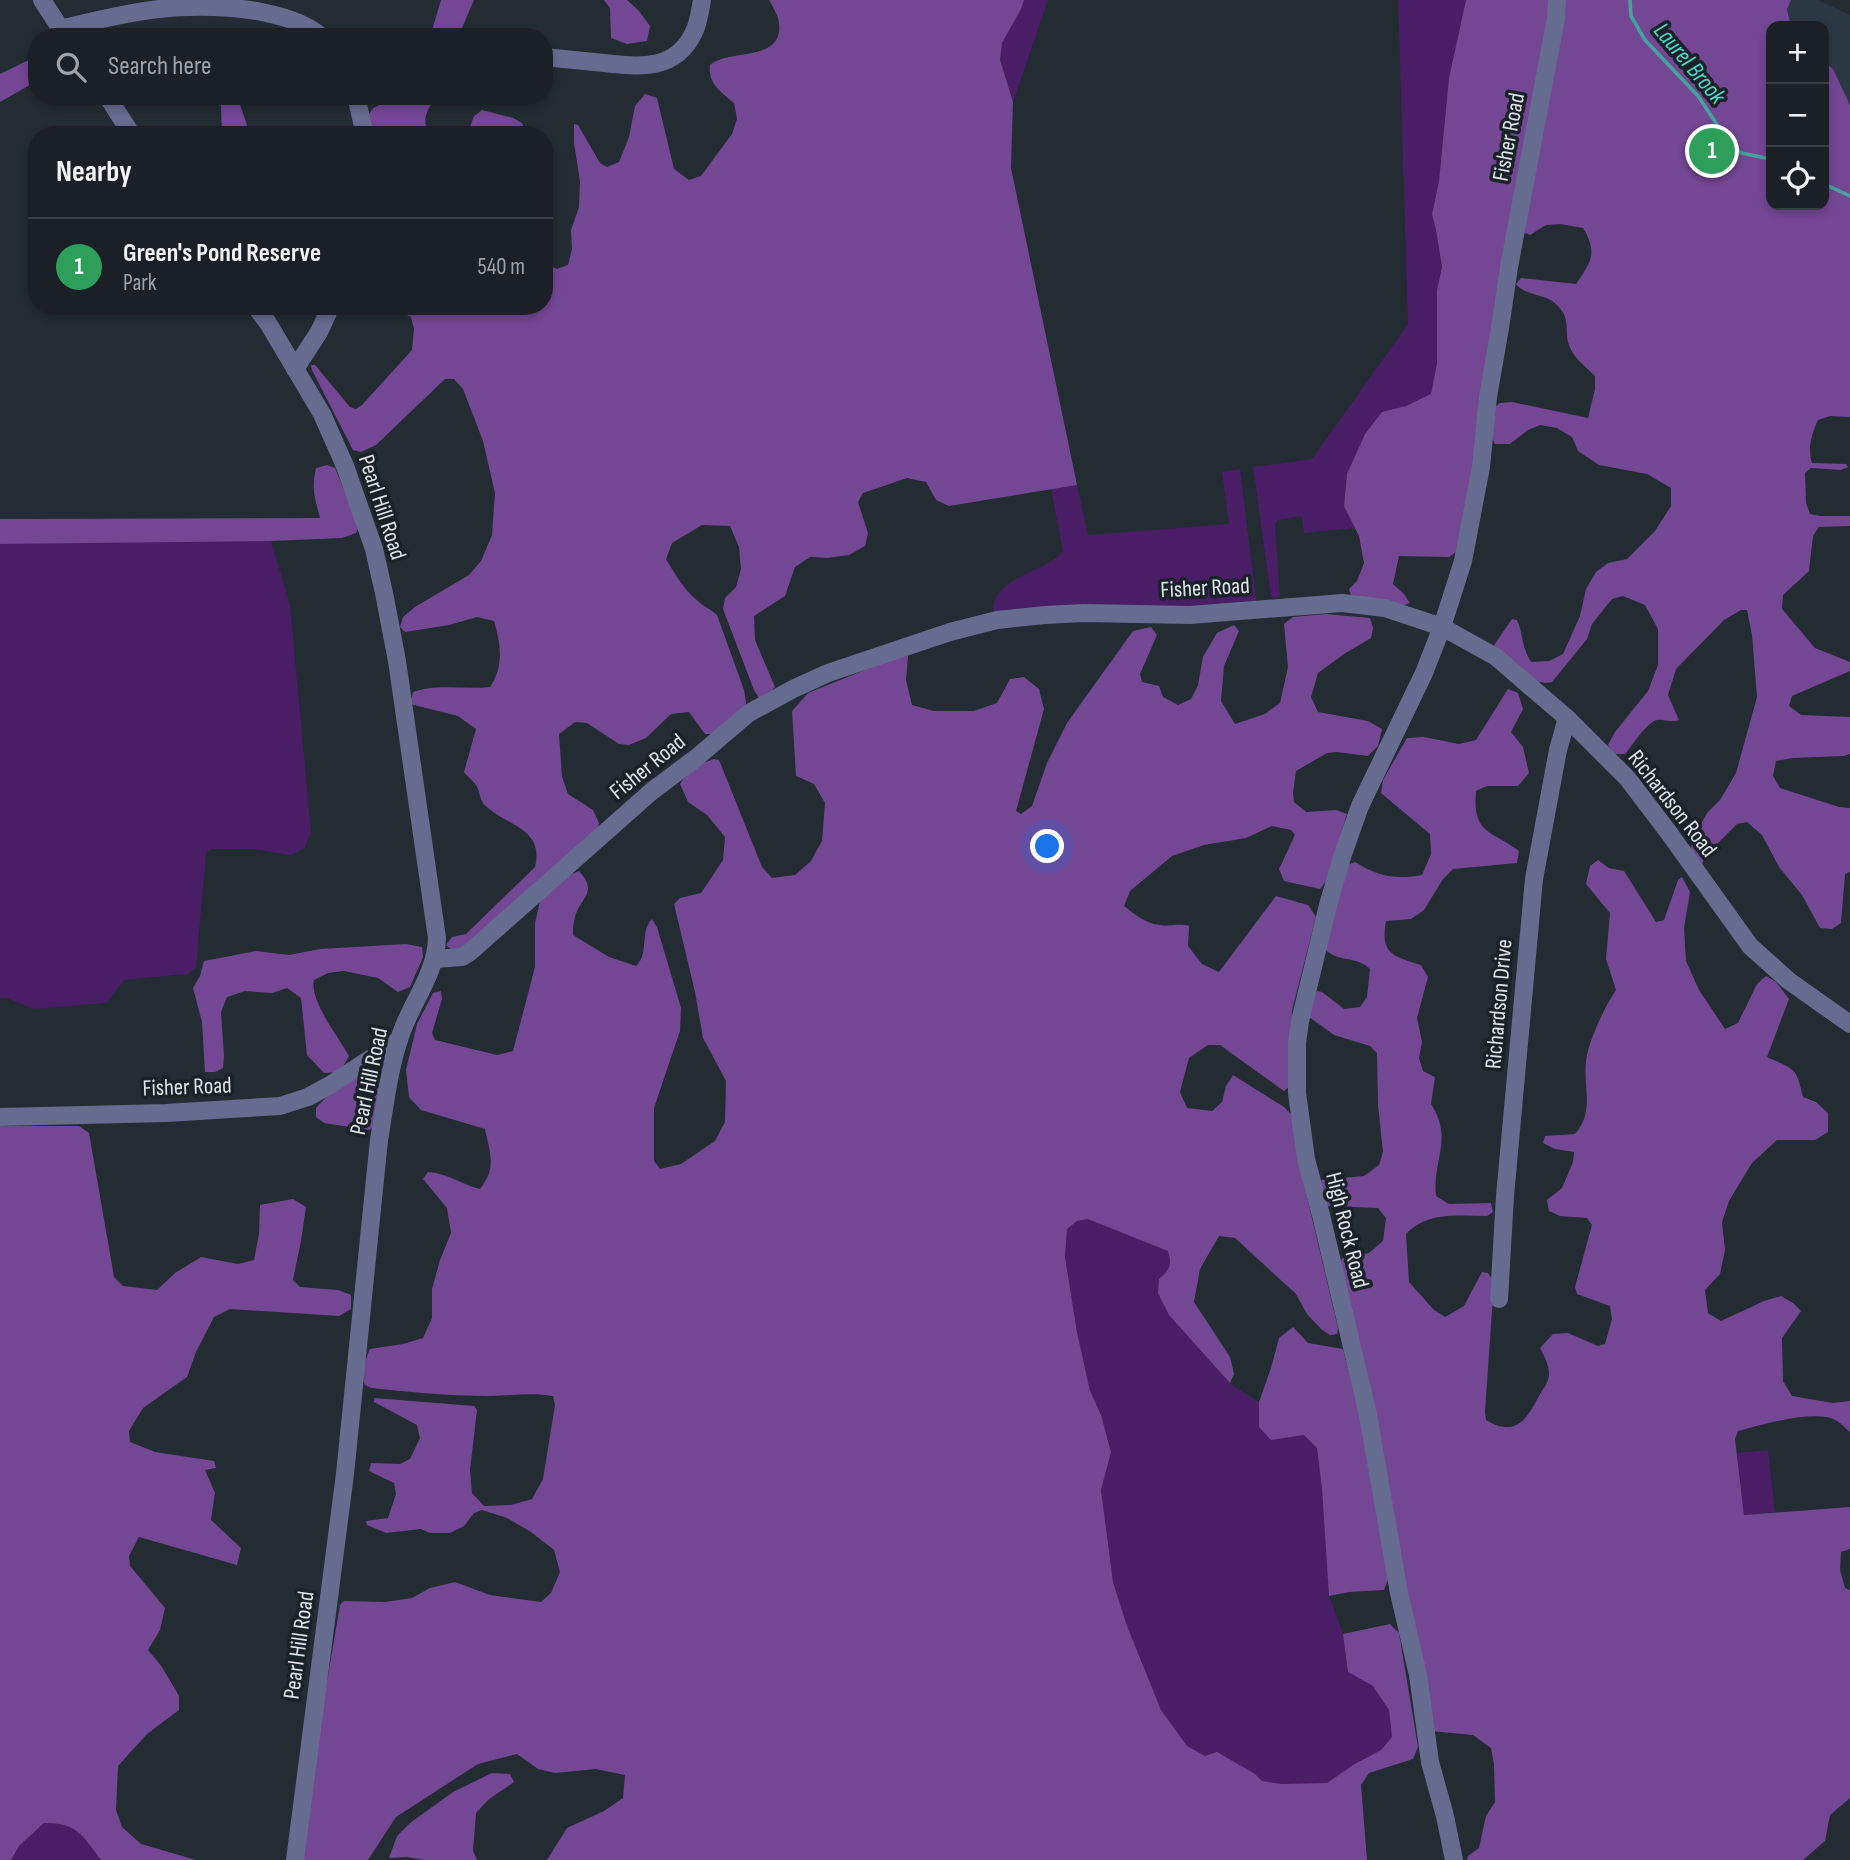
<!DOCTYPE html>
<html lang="en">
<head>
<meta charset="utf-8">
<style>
  body { margin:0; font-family:"Sofia Sans Condensed",sans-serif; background:#23282e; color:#f1f3f6 }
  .controls { position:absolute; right:21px; top:21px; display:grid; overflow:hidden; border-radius:14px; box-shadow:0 4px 10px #0003 }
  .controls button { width:63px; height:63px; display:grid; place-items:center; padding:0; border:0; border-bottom:2px solid #383e43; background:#1a2026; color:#f1f3f6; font:35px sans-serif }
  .you { position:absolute; left:1048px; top:847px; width:24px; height:24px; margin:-18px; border:5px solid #fff; border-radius:50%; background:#1a73e8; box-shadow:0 0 0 10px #1a73e833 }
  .badge { display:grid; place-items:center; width:46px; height:46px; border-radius:50%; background:#dfb133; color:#fff; font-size:23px; font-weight:700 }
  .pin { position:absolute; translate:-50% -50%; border:4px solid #fff; box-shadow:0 2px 7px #0006 }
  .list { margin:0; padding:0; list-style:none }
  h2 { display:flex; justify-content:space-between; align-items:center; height:91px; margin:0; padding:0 28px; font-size:30px }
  h2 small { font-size:23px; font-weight:400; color:#9fa3a7 }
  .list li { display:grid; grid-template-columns:46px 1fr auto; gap:21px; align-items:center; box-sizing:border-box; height:98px; padding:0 28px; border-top:2px solid #383e43 }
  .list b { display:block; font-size:26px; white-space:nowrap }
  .list p { margin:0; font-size:23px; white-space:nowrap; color:#9fa3a7 }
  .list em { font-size:23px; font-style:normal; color:#9fa3a7 }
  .icon { flex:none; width:38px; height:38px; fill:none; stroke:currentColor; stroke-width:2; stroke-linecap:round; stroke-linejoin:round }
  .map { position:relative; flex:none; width:1850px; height:1860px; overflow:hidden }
  .search { position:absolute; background:#1a2026; box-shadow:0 4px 10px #0003; left:28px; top:28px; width:525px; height:77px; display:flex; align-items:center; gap:18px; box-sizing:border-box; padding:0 24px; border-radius:28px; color:#9fa3a7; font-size:26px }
  .panel { position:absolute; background:#1a2026; box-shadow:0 4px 10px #0003; left:28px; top:126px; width:525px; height:189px; border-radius:28px }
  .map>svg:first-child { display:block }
  .built { fill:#2b3843 }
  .green { fill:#4a1d67 }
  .forest { fill:#744795 }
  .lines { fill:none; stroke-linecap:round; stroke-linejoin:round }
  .stream { stroke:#43a49c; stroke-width:3.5 }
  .minor { stroke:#666c90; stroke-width:18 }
  .labels { text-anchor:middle; stroke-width:7; stroke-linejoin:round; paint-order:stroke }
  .street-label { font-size:23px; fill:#dee3e8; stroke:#1a2229 }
  .water-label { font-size:24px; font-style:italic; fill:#49dbc8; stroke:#1a2229 }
</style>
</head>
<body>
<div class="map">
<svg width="1850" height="1860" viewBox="0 0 1850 1860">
  <rect width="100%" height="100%" fill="#232b33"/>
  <!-- built -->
  <path class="built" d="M1791,0h27l32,15v90l-17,-36 -9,-8v-35h-33l-4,-18z"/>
  <!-- green -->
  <g class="green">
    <path d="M1024,0h24l-35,102c-6,-19 -18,-42 -10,-61 6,-14 16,-26 21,-41z"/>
    <path d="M1398,0h68l-17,78 -10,103 -7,33 4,16 6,37 -5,23v73l-6,32 -25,11 -24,6 -17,22 -18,40 -3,32 11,22 -51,5 -2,-17 -24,4 -3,4 5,72 -4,2 -5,-1 -18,-130 59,-8 96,-135z"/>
    <path d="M1240,469l16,131 -2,4 -249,10 -11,-3c-4,-27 38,-38 56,-49 5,-3 9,-7 13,-11l-12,-62 26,-4 11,50 141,-11 -7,-52z"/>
    <path d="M271,541l19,64 21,226 -6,17 -14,7 -39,-6h-40l-6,4 -10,115 -9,6 -63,6 -17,23 -73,6 -28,-11h-6v-454z"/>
    <path d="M1088,1219l80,32c4,14 2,19 -9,28l70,104 30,19v24l45,9 13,13 5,41 7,107 14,38 5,37 25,15 16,24 3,27 -11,13 -28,15 -26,18 -46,1 -19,-3 -7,-7 -50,-18 -18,-9 -26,-37 -34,-84 -14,-44 -12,-92 10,-39 -10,-36 -11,-23 -13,-60 -12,-75 2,-28 10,-8z"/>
    <path d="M1768,1450l7,62 -31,3 -7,-62z"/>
    <path d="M44,1823c33,0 38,11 57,37h-90l8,-14z"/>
  </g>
  <!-- forest -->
  <g class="forest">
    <path d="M441,0h33l-16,37h-28z"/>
    <path d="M604,0h23l12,11 11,15 -3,15 -20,3 -16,-6 -1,-30z"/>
    <path d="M769,0h255l-3,9 -19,34 -2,17 13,42 -2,66 66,317 -128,21 -13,-6 -10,-18 -19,-4 -44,15 -5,9 10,31 -3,13 -16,9 -21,3 -18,-1 -15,10 -10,29 -31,20 1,24 20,47 -6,7 -10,4 -5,-8 -31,-81 2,-11 11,-11 5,-18 -2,-22 -9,-21 -28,-1 -30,18 -6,16c9,15 18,31 32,42 6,6 13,8 19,14l27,75 2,12 -1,8 -33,24h-7l-16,-22 -18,2 -25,24 -17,7 -10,-1 -32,-21 -12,-1 -16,12 3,43 6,17 25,16 6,13 -2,7 -134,119 -11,1 -6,-5 6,-8 14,-3 69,-67c9,-37 -24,-40 -47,-59 -8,-6 -7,-11 -10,-19 -2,-6 -10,-12 -14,-17l12,-43 -18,-13 -48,-12 3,-12c25,-9 51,-2 77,-5 14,-20 11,-43 4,-66l-17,-4 -28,8 -44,7 -5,-5 3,-10 12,-10 54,-32 12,-14 11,-26 3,-42 -12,-52 -20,-52 -9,-10h-9l-69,66 -15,7 -8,-2 -41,-80 -1,-5h4l35,42 6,2 6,-4 50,-55 2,-21 -3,-12 -23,-11h156v-46l7,6 6,3 11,-4 4,-16 -1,-19 8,-23 1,-26 -6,-38v-19l4,1 22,38 7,4 12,-5 10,-25 6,-31 10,-12 12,4 17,71 15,11 12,-4 31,-42 5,-15 -3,-16c-14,-12 -26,-19 -24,-38 18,-15 59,-5 68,-29 4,-14 -2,-24 -9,-36z"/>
    <path d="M1466,0h86l-75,450 -21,102 -7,5 -50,-1 -6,28 11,10 6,9 -11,4 -48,-11 -2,-7 8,-8 7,-18 -5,-27 -15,-30 3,-32 18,-40 17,-22 24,-6 25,-12 6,-31v-73l5,-23 -6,-37 -4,-16 7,-33 10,-103z"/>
    <path d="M1564,0h227l-4,9 4,17h-20v179h53v-144l9,8 17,36v312l-20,-1 -12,4c-6,13 -11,29 -6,43l34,1 2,3 -7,3 -30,-2 -6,5 1,30 4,11 10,2h30v10l-31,1 -6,9 -4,35 -26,24 -1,14 33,39 35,14v9l-58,25 -3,10 12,9 49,2v37l-6,2 -52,2 -16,3 -3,15 7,12 59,19 11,1v64l-5,2 -4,49 -9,6 -12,-1 -18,-33 -23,-28 -17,-32 -15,-13 -10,2 -32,32 -3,9 -12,-14 4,-14 13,-24 13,-13 16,-27 21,-76 -5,-62 -5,-25h-6l-17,10 -48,49 -8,26 11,25c-10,3 -15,-1 -22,0 -10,2 -25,26 -32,34h-12l-5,-9 7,-13 33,-41 10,-26v-36l-13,-24 -22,-9 -11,3 -20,25 -5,15 -35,43 -7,1 -11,-2 -42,-33 20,-29 5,1c7,16 4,26 14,42l18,-1 14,-7 17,-38 6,-27 10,-17 12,-9 19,-4 28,-28 16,-25v-18l-24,-14 -48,-9 -21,-14 -6,-14 -15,-9 -17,-3 -12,5 -18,14h-15l-3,-6 1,-29 7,-6 12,-1 76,16 7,-29v-13c-10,-10 -24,-20 -27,-34 -3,-15 2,-23 -10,-36 -11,-13 -32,-9 -42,-22l5,-6 55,6c15,-22 22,-31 7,-56l-23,-4 -14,1 -16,10 -5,-2 -2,-7z"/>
    <path d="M37,56v25l-37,21v-28z"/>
    <path d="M219,96h18l11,32 -1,7h-25l-1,-27z"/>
    <path d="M397,96h40c-10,15 -15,20 -9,37l3,2h-62l-1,-19 5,-8z"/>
    <path d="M482,110l31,8 9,5 5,10 -4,2h-56l7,-19z"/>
    <path d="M327,465l8,3 24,58 -3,7 -14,5 -71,3 -271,3v-25l320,-1c-5,-21 -9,-27 -4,-50z"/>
    <path d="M1326,614l44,4 3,10 -2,10 -27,16 -26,19 -7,24 7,15 50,9 14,8 -4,17 -10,10 -31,-4 -10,1 -31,18 -3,22 1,9 12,10 30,-2 11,4 -21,67 -6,8 -36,-8 -5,-12 16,-34 -4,-5 -19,-4 -26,12 -42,7 -32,11 -42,35 -6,15c10,8 23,18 36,19 10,2 17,-2 29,1l-1,20 14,18 17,8 57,-76 32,9 8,12 -24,93 -3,77 -5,4 -64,-46h-12l-19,13 -9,34 7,16 25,3 10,-9 4,-16 7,-11 51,32 9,9 10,64 35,148 -1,6 -7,1 -9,-6 -14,-15 -11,-20 -61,-56 -16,-2 -19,33 -6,33 36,55 4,17 -4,9 -61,-68 -11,-22 1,-14c11,-9 13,-14 9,-28l-80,-32 -11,2 -10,8 -2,28 12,75 13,59 11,24 10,37 -10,38 12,92 14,44 34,84 26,36 18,10 12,-4 38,22 7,7 19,3 46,-1 26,-18 28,-15 11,-13 -3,-27 -16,-24 -25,-14 -5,-38 47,-10 9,9 19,114 -5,12 -44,14 -8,12 6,75h-820l20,-32 37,-17 19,-13 2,-23 -29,-6 -41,4 -17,-4 -21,-15 -39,10 -82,53 -28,43h-67l15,-113 24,-142 4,-4 41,1 27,-4 18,-10 25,-6 35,13 51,7 10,-9 9,-21 -6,-22 -23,-18 -24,-14 -25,-8 -8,3 -10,13 -14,7h-20l-9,-4 -35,4 -19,-8 -1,-4 22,-3 8,-24 -2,-11 -25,-12 2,-8 29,1 10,-5 10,-21 -3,-13 -43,-23v-4l100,8 3,4 -7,60 2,23 12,13 27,-1 21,-6 11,-20 12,-74 -2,-9c-22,-4 -44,0 -66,0 -39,0 -77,-4 -116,-8l-6,-3c-4,-11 0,-25 5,-36l33,-5 20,-6 9,-20v-29l8,-29 11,-27 -4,-25 -24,-29 5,-7c19,1 33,12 52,17 17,-21 10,-36 5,-60l-64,-19 -12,-13 -3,-27 11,-46 16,-31 8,-2 1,8 -10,34 3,7 62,15 16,-4 22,-84v-44l5,-22 27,-25 12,-5c20,22 1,27 -4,46 -2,6 -2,12 -2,18l36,22 27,9c14,-13 3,-34 16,-47l5,8 24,81 -1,23 -26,77v53l6,8 21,-5 34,-23 10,-19 1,-41 -23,-43 -8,-46 -21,-88 6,-6 21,-5 22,-33 2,-23 -18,-22 -19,-13 -8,-18 10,-16 24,-9 5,1 43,107 10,11 23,-3 16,-14 11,-20 3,-38 -11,-19 -18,-8 -4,-65 16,-18 89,-36 11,-1 -2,24 6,25 22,6h40l23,-8 13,-24 14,-2 15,12 5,20 -28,102 5,3 11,-8 15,-43 20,-40 66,-92 18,-4 6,8 -17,39 2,8 17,4 4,11 15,8 13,-6 7,-14 5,-28 14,-24 17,-8 5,6 -15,35 -3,35 14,23 30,-10 15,-11 8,-36 -4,-43 9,-7z"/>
    <path d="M1508,689l10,4 5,16 -12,23 12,15 6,26 -11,13h-31l-11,5c-4,43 15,39 43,60l-2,12 -64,6 -10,10 -19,31 -13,9 -25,2c-6,33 7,35 35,44l7,12 -11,41 5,24 -3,16 4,13 12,6 -4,27c23,36 1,55 5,92l13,8 42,-1 2,9 -6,4c-30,0 -58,-5 -81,18l3,48 25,28 11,7 19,-11 18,-34 6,1 6,9 -9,130 1,8c30,18 41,-1 54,-26 4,-6 9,-13 9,-20 0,-10 -5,-18 -9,-26l13,-14 15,-1 30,13 7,-2 7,-25 -2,-13 -33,-12 -2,-7 17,-62 -5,-7 -27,-2 -11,-5 -2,-11 15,-12 11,-26 1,-10 -19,-3 -12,-6 2,-7 30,-2c20,-23 8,-45 11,-73 2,-19 19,-55 30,-71l-10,-31 4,-46 -24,-29 4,-18 8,-6 11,8 15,3 32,51 8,-2 14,-40 4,-3 8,15 -6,36 2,33 13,29 26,39 13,-6 19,-39 9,-8 10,6 13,17 -22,58c28,13 29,9 36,40l13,5 12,11v19l-13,8h-38l-25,23 -23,38 -7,21 3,28 -5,24 -15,16 3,23 13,8 43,-20 17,-5 12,7 8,8 -19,27 1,43 9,15 41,7 17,-2v31c-4,-3 -8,-8 -13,-11 -20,-13 -76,4 -99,10l-3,8 9,76 106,-8v42l-9,3 -1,18 5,18 5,2v208l-20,17 -5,26 -22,19h-336l1,-4 11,-8 7,-32 9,-14 -1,-38 -3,-16 -18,-13 -43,-4 -91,-469 4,-4 26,-5 14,-12 3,-23 -8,-10 -51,-2 -6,-26 43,-4 15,-11 4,-13 -5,-47 -1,-52 -7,-7 -36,-11 -25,-18 2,-13 6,-13 5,1 22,17 16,-2 7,-10 3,-28c-14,-14 -33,-6 -45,-20l22,-84 8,-3c23,14 39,18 67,13l9,-21 -1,-20 -49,-41 2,-13 24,-42 17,-1 35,7 17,-4z"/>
    <path d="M406,944l16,3 1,10 -13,30 -12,5 -20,-14 -34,-7 -16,2 -14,7c-5,20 25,58 35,76l-9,16 -16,1 -17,-18 -6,-57 -14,-10 -15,5 -27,-2 -18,6 -6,15 3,44 -1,12 -8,4h-10l-3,-50 -9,-34 7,-12 4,-15 52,-10 33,4 31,-6z"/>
    <path d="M377,1069l3,11 -8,48 -3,2 -45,-7 -8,-6v-9c15,-18 38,-32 61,-39z"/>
    <path d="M0,1126h79l10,7 25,144 9,9 34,4 18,-17 26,-16 37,7 16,-4 5,-26 1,-29 33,-6 13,8 -5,34 -8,39 7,7 38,3 13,5v14l-12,7 -109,-7 -16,8 -18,35 -9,25 -44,31 -14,23 1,11 25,10 59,9 2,7 -11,2 10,23 -4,27 30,28 -4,17 -98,-28 -10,19 1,10 35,42 -5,22 -12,20 14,17 17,29v14l-32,24 -29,32 -2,44 6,17 19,17 55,16h-95c-19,-25 -23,-37 -57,-37l-25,23 -8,14h-11z"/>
    <path d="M1293,1327l15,16 35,6 19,75 26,155 -4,11 -35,2 -20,4 -7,-107 -5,-41 -13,-13 -33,5 -12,-13v-25l12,-34 8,-30z"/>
    <path d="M492,1773l18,1 4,8 -26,18 -12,13 -3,38 4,9h-53l-17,-3 -18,1 8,-22 13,-13 43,-31z"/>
  </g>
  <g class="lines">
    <!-- stream -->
    <g class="stream">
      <path d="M1630,0l1,16 14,24 53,56 24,36 19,21 30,6"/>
      <path d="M1824,184l26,12"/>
    </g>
    <!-- minor -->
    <g class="minor">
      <path d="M42,0l24,37"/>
      <path d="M60,29c72,-18 123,-29 197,-18 24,5 46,10 65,26"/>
      <path d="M544,57c20,2 40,4 60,6 36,4 72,8 90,-31 5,-10 6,-22 8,-32"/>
      <path d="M107,96l25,39"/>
      <path d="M356,96l9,39"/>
      <path d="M255,306l13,17 54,91 23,52 29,83 10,44 13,68 40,277c-1,36 -25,63 -36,96 -12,33 -16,71 -22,106l-34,334 -50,386"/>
      <path d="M295,369l24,-37 12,-26"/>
      <path d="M435,959l27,-2 8,-5 182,-161 44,-33 53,-45 44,-24 35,-16 122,-41 47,-12 48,-5 39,-2 106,2 152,-12 43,5 57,19 54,30 71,61 61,61 41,54 81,113 39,35 61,43"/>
      <path d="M0,1117l166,-4 114,-7 28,-9 22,-12 69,-45"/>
      <path d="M1499,1299l6,-103 29,-317 24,-129 9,-32"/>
      <path d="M1454,1860l-9,-44 -15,-54 -12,-87 -19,-82 -31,-178 -47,-200 -15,-56 -9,-66v-50l3,-22 28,-116 15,-51 17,-48 64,-133 18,-46 21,-66 18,-94 7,-70 12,-69 9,-61 47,-249 1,-18"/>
    </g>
  </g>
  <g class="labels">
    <!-- street labels -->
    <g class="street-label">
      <text transform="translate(1508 137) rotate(-79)" y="8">Fisher Road</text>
      <text transform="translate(383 507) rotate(72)" y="8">Pearl Hill Road</text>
      <text transform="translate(1205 587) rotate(-3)" y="8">Fisher Road</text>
      <text transform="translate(647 766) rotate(-39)" y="8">Fisher Road</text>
      <text transform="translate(1673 803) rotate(52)" y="8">Richardson Road</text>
      <text transform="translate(1498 1004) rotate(-85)" y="8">Richardson Drive</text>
      <text transform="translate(368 1081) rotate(-78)" y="8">Pearl Hill Road</text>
      <text transform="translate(187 1086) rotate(-2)" y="8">Fisher Road</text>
      <text transform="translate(1348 1230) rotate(76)" y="8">High Rock Road</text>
      <text transform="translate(298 1645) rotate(-82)" y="8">Pearl Hill Road</text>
    </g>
    <!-- water labels -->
    <g class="water-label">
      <text transform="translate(1690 63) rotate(50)" y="8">Laurel Brook</text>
    </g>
  </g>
</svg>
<div class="controls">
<button>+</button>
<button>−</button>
<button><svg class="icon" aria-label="locate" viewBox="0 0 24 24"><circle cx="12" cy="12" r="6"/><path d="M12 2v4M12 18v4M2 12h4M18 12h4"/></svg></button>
</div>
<div class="you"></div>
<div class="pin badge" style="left:1712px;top:151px;background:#2e9e5b">1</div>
<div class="search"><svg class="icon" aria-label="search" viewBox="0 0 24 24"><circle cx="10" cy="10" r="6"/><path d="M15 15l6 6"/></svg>Search here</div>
<section class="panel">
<h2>Nearby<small></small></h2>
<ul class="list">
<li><span class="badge" style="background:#2e9e5b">1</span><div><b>Green's Pond Reserve</b><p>Park</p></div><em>540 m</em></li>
</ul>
</section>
</div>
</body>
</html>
